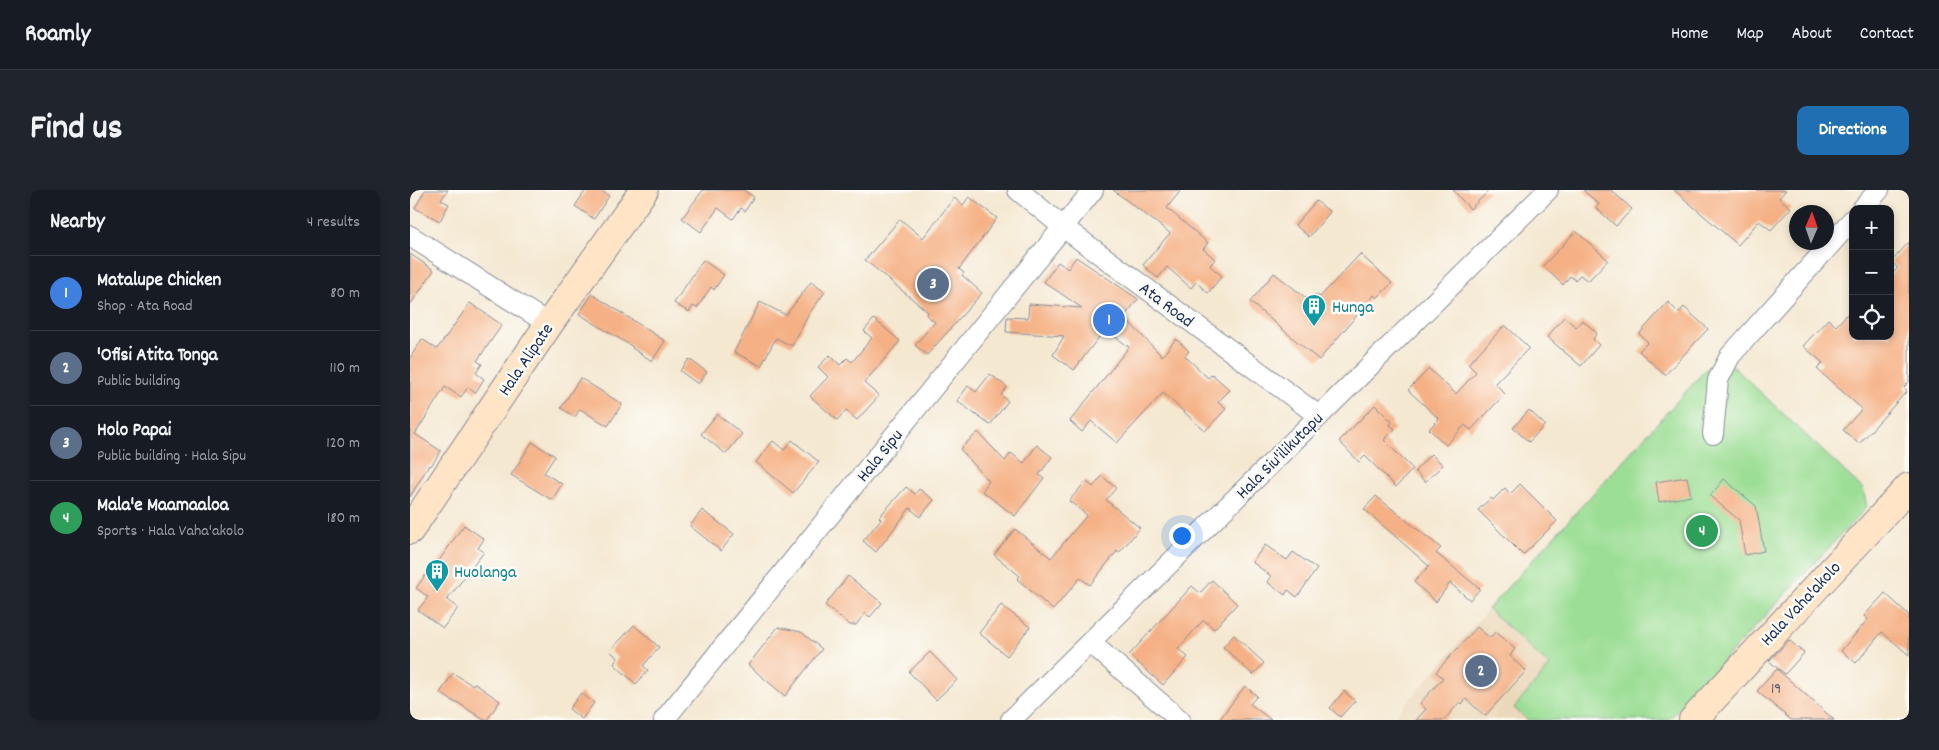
<!DOCTYPE html>
<html lang="en">
<head>
<meta charset="utf-8">
<style>
  body { margin:0; font-family:Dekko,sans-serif; background:#20242c; color:#f1f3f6 }
  .controls { position:absolute; right:15px; top:15px; display:grid; overflow:hidden; border-radius:10px; box-shadow:0 2px 8px #0003 }
  .controls button { width:45px; height:45px; display:grid; place-items:center; padding:0; border:0; border-bottom:1px solid #363941; background:#171b24; color:#f1f3f6; font:25px sans-serif }
  .compass { position:absolute; left:1379px; top:15px; width:45px; height:45px; border-radius:50%; background:#171b24; box-shadow:0 2px 8px #0003; rotate:2deg }
  .you { position:absolute; left:771px; top:345px; width:18px; height:18px; margin:-12px; border:4px solid #fff; border-radius:50%; background:#1a73e8; box-shadow:0 0 0 8px #1a73e833 }
  .badge { display:grid; place-items:center; width:32px; height:32px; border-radius:50%; background:#1f6fb2; color:#fff; font-size:16px; font-weight:700 }
  .pin { position:absolute; translate:-50% -50%; border:2px solid #fff; box-shadow:0 1px 5px #0006 }
  .list { margin:0; padding:0; list-style:none }
  h2 { display:flex; justify-content:space-between; align-items:center; height:65px; margin:0; padding:0 20px; font-size:21px }
  h2 small { font-size:16px; font-weight:400; color:#9ea1a6 }
  .list li { display:grid; grid-template-columns:32px 1fr auto; gap:15px; align-items:center; box-sizing:border-box; height:75px; padding:0 20px; border-top:1px solid #363941 }
  .list b { display:block; font-size:19px; white-space:nowrap }
  .list p { margin:0; font-size:16px; white-space:nowrap; color:#9ea1a6 }
  .list em { font-size:16px; font-style:normal; color:#9ea1a6 }
  .icon { flex:none; width:28px; height:28px; fill:none; stroke:currentColor; stroke-width:2; stroke-linecap:round; stroke-linejoin:round }
  .map { position:relative; flex:none; width:1499px; height:530px; overflow:hidden; border-radius:10px }
  header { display:flex; align-items:center; gap:30px; box-sizing:border-box; height:70px; padding:0 25px; background:#171b24; border-bottom:1px solid #363941 }
  header strong { font-size:24px }
  nav { display:flex; gap:28px; margin-inline-start:auto; font-size:18px }
  .intro { display:flex; align-items:center; justify-content:space-between; box-sizing:border-box; height:120px; padding:0 30px }
  h1 { margin:0; font-size:35px }
  .button { padding:12px 22px; border-radius:10px; background:#1f6fb2; color:#fff; font-size:18px; font-weight:700 }
  main { display:flex; gap:30px; padding:0 30px }
  aside { flex:1; background:#171b24; border-radius:10px; box-shadow:0 2px 8px #0003 }
  .map>svg:first-child { display:block }
  .built { fill:#ebd8ba }
  .green { fill:#9cde95; stroke:#5c867a }
  .building { fill:#f5b185 }
  .lines { fill:none; stroke-linecap:round; stroke-linejoin:round }
  .street-casing { stroke:#888c98; stroke-width:22 }
  .secondary-casing { stroke:#888c98; stroke-width:30 }
  .street { stroke:#fff; stroke-width:20 }
  .secondary { stroke:#ffe4c6; stroke-width:28 }
  .labels { text-anchor:middle; stroke-width:5; stroke-linejoin:round; paint-order:stroke }
  .number-label { font-size:15px; fill:#525068 }
  .street-label { font-size:18px; fill:#1b2f5e; stroke:#fdfcf7 }
  .culture-label { font-size:18px; fill:#0d838f; stroke:#fdfcf7; text-anchor:start }
</style>
</head>
<body>
<header>
<strong>Roamly</strong>
<nav><a>Home</a><a>Map</a><a>About</a><a>Contact</a></nav>
</header>
<div class="intro"><h1>Find us</h1><a class="button">Directions</a></div>
<main>
<aside>
<h2>Nearby<small>4 results</small></h2>
<ul class="list">
<li><span class="badge" style="background:#3f7fe0">1</span><div><b>Matalupe Chicken</b><p>Shop · Ata Road</p></div><em>80 m</em></li>
<li><span class="badge" style="background:#5c6f8a">2</span><div><b>'Ofisi Atita Tonga</b><p>Public building</p></div><em>110 m</em></li>
<li><span class="badge" style="background:#5c6f8a">3</span><div><b>Holo Papai</b><p>Public building · Hala Sipu</p></div><em>120 m</em></li>
<li><span class="badge" style="background:#2e9e5b">4</span><div><b>Mala'e Maamaaloa</b><p>Sports · Hala Vaha'akolo</p></div><em>180 m</em></li>
</ul>
</aside>
<div class="map">
<svg width="1499" height="530" viewBox="0 0 1499 530">
  <rect width="100%" height="100%" fill="#fdfcf7"/>
  <filter id="ink" filterUnits="userSpaceOnUse"><feTurbulence type="fractalNoise" baseFrequency=".02" numOctaves="2"/><feDisplacementMap in="SourceGraphic" scale="10" xChannelSelector="R" yChannelSelector="G"/><feConvolveMatrix kernelMatrix="1 2 1 2 8 2 1 2 1" color-interpolation-filters="sRGB"/></filter>
  <filter id="wash" filterUnits="userSpaceOnUse"><feTurbulence type="fractalNoise" baseFrequency=".0096" numOctaves="4" result="noise"/><feDisplacementMap in="SourceGraphic" scale="20" xChannelSelector="R" yChannelSelector="G"/><feGaussianBlur stdDeviation="1.12" result="paint"/><feColorMatrix in="noise" values="0 0 0 0 0 0 0 0 0 0 0 0 0 0 0 0 0 1.4 0 .05"/><feComposite in="paint" operator="in"/></filter>
  <g filter="url(#wash)">
    <rect width="100%" height="100%" fill="#f4e8d1"/>
    <!-- built -->
    <path class="built" d="M1078,419l62,57 -36,42 14,12h-136z"/>
    <!-- green -->
    <path class="green" d="M1310,164l143,135 4,18 -199,213h-140l-14,-12 36,-42 -62,-57z"/>
    <g id="blocks">
      <!-- building -->
      <g class="building">
        <path d="M15,0h23l-7,10 8,4 -9,17 -25,-13z"/>
        <path d="M176,0h14l9,6 -15,23 -19,-13z"/>
        <path d="M293,0h40l11,7 -9,14 -4,-3 -8,11 -15,-11 -17,24 -19,-14z"/>
        <path d="M703,0h68l-14,18 41,35 -5,6 12,10 -5,7 12,10 -14,17 -12,-11 -5,6 -24,-21 -9,11 -15,-13 27,-32z"/>
        <path d="M1043,0h37l-20,19z"/>
        <path d="M1173,0h28l21,19 -16,17 -20,-18 3,-4z"/>
        <path d="M1264,0h112l-7,8 12,10 -20,22 -12,-9 -21,24z"/>
        <path d="M559,7l28,21 -38,51 5,4 -2,2 20,18 -55,62 -12,-10 20,-23 -9,-7 2,-3 -63,-52 35,-41 23,19 31,-40 9,7z"/>
        <path d="M906,11l14,11 -21,25 -14,-12z"/>
        <path d="M1166,41l32,29 -20,21 -8,-6 -5,5 -5,-4 -7,9 -20,-19z"/>
        <path d="M1499,52v140l-5,5 3,4 -48,53 -16,-14 19,-21 -45,-40 6,-6 -20,-17 25,-27 8,7 17,-18v28h37v-60l8,-8 -7,-6z"/>
        <path d="M0,64l24,16 -24,35z"/>
        <path d="M950,64l32,29 -15,15 -3,-3 -55,65 -69,-58 24,-29 36,28 6,-7 4,3z"/>
        <path d="M666,67l62,42 -14,18 38,39 14,-17 13,12 -4,5 23,22 4,-4 18,16 -12,12 8,7 -21,22 -42,-38 -46,50 -26,-22 -9,11 -12,-11 59,-74 -24,-18 -31,41 -21,-15 11,-19 -58,-4 1,-15 21,1 1,-14 53,4 -38,-26 14,-20 10,7z"/>
        <path d="M293,70l21,15 -10,15 -3,-3 -14,21 -4,-2 -4,6 -15,-9z"/>
        <path d="M401,92l14,10 -16,22 -17,32 -16,-8 -15,28 -27,-14 26,-50 26,13z"/>
        <path d="M182,104l73,47 -13,20 -20,-13 1,-1 -54,-33z"/>
        <path d="M1258,112l11,11 5,-6 24,22 -43,46 -26,-24 9,-9 -9,-8z"/>
        <path d="M60,113l32,22 -25,36 5,3 -6,9 8,6 -9,14 -7,-6 -7,10 -16,-10 -30,47 26,17 -10,15 -2,-1 -19,32v-139l12,-19 15,10z"/>
        <path d="M1154,127l12,10 6,-7 15,13 -4,6 6,6 -18,21 -34,-29z"/>
        <path d="M464,129l26,22 -36,42 15,13 -22,24 -11,-10 -9,10 -27,-24 18,-19 -10,-10 12,-12 10,10 7,-7 5,4 20,-24 -8,-7z"/>
        <path d="M1095,135l24,23 -34,35 10,11 -34,36 -6,-5 -19,20 -17,-16 10,-10 -31,-29 21,-21 27,25 20,-22 -8,-8z"/>
        <path d="M279,169l18,13 -9,12 -18,-13z"/>
        <path d="M580,184l17,13 -6,8 7,6 -18,24 -33,-24 11,-15 8,6z"/>
        <path d="M170,188l42,26 -14,22 -28,-17 -5,8 -14,-9z"/>
        <path d="M965,215l17,17 -2,3 5,4 -11,11 29,29 -17,18 -31,-31 -6,6 -20,-21z"/>
        <path d="M1119,220l16,15 -16,17 -16,-14z"/>
        <path d="M307,224l25,20 -16,20 -25,-20z"/>
        <path d="M568,242l27,29 6,-8 13,10 13,-18 15,12 -13,18 5,3 -29,38 -33,-25 7,-10 -29,-32z"/>
        <path d="M382,250l27,22 -26,31 -37,-31 17,-21 11,9z"/>
        <path d="M122,252l23,14 -11,17 18,11 -10,16 -41,-25z"/>
        <path d="M1021,264l12,11 -18,17 -10,-11z"/>
        <path d="M692,286l14,12 -10,12 34,28 -21,25 -2,-2 -27,34 -10,-7 -27,32 -36,-31 3,-3 -26,-21 21,-26 36,29 36,-43 -18,-14 17,-20 7,6z"/>
        <path d="M1277,287l4,19 -32,6 -3,-20z"/>
        <path d="M1314,289l32,27 8,45 -19,4 -6,-35 -29,-24z"/>
        <path d="M1110,294l37,37 -34,34 -45,-45 13,-12 2,2 12,-12 5,6z"/>
        <path d="M496,297l9,7 4,-5 15,11 -14,17 -10,-9 -34,44 -13,-11 18,-22 -2,-2z"/>
        <path d="M966,306l65,52 -5,5 44,36 -10,11 -20,-17 -14,19 -22,-20 15,-16 -65,-57z"/>
        <path d="M292,320l32,24 -13,17 -31,-25z"/>
        <path d="M54,335l20,14 -6,9 6,4 -37,48 11,8 -15,20 -25,-18 10,-13 -12,-9 20,-27 2,1z"/>
        <path d="M855,355l22,15 6,-8 24,17 -20,28 -9,-7 -3,5 -18,-13 4,-6 -19,-14z"/>
        <path d="M438,386l34,27 -12,14 -5,-4 -9,12h-6l-25,-20z"/>
        <path d="M802,390l25,24 -23,25 -10,-9 -5,5 -21,24 10,8 -25,28 -34,-30 63,-69 8,7z"/>
        <path d="M1475,403l24,22v40l-27,-23 -26,31 -15,-12 27,-32 -4,-3z"/>
        <path d="M591,415l29,22 -23,29 -28,-23z"/>
        <path d="M224,435l25,22 -16,19 5,4 -12,14 -22,-20 4,-6 -8,-7z"/>
        <path d="M368,437l23,5 21,17 -37,47 -37,-31z"/>
        <path d="M1067,437l13,11 5,-6 20,17 -5,7 16,15 -41,45 -19,-17 -4,5 -2,-2 -16,18h-28l10,-11 -6,-6 23,-25 -7,-6z"/>
        <path d="M824,445l30,28 -11,12 -30,-28z"/>
        <path d="M1379,450l15,13 -19,21 -16,-13z"/>
        <path d="M520,462l27,28 -21,20 -27,-28z"/>
        <path d="M1367,479l57,51h-43l-34,-29z"/>
        <path d="M43,483l19,12 2,-2 26,18 -13,19h-3l-27,-18 -1,1 -16,-10z"/>
        <path d="M835,496l12,10 -7,8 21,16h-52z"/>
        <path d="M934,501l11,10 -15,16 -10,-9z"/>
        <path d="M171,503l13,10 -12,16 -13,-10z"/>
      </g>
    </g>
  </g>
  <g filter="url(#ink)">
    <use href="#blocks" fill-opacity="0" stroke="#888c98" stroke-width="1"/>
    <g class="lines">
      <!-- street casing -->
      <g class="street-casing">
        <g id="street">
          <path d="M608,0l45,37 256,189"/>
          <path d="M1452,19l17,-19"/>
          <path d="M0,46l139,88"/>
          <path d="M1303,244l5,-54 12,-24 123,-137"/>
          <path d="M681,453l89,77"/>
          <path d="M254,530l429,-530"/>
          <path d="M601,530l537,-530"/>
        </g>
      </g>
      <!-- secondary casing -->
      <g class="secondary-casing">
        <g id="secondary">
          <path d="M0,340l139,-206 95,-134"/>
          <path d="M1283,530l216,-233"/>
        </g>
      </g>
      <!-- street -->
      <use href="#street" class="street"/>
      <!-- secondary -->
      <use href="#secondary" class="secondary"/>
    </g>
  </g>
  <!-- icons -->
  <defs>
    <g id="building-pin" transform="scale(1.25)"><path d="M0 17L-7.5 6A9.5 9.5 0 1 1 7.5 6Z" fill="#0f9aa8" stroke="#fdfcf7"/><path d="M-4-6H4V6H1V3H-1V6H-4ZM-2.5-4.3h1.7v1.8h-1.7ZM.8-4.3h1.7v1.8H.8ZM-2.5-1h1.7V.8h-1.7ZM.8-1h1.7V.8H.8Z" fill="#fff"/></g>
  </defs>
  <g fill-rule="evenodd">
    <use href="#building-pin" x="904" y="116"/>
    <use href="#building-pin" x="27" y="381"/>
  </g>
  <g class="labels">
    <!-- number labels -->
    <g class="number-label">
      <text x="1366" y="503">19</text>
    </g>
    <!-- street labels -->
    <g class="street-label">
      <text transform="translate(757 114) rotate(37)" y="6">Ata Road</text>
      <text transform="translate(115 169) rotate(-56)" y="6">Hala Alipate</text>
      <text transform="translate(469 265) rotate(-51)" y="6">Hala Sipu</text>
      <text transform="translate(869 265) rotate(-45)" y="6">Hala Siu'ilikutapu</text>
      <text transform="translate(1390 413) rotate(-47)" y="6">Hala Vaha'akolo</text>
    </g>
    <!-- culture labels -->
    <g class="culture-label">
      <text x="922" y="122">Hunga</text>
      <text x="44" y="387">Huolanga</text>
    </g>
  </g>
</svg>
<div class="controls">
<button>+</button>
<button>−</button>
<button><svg class="icon" aria-label="locate" viewBox="0 0 24 24"><circle cx="12" cy="12" r="6"/><path d="M12 2v4M12 18v4M2 12h4M18 12h4"/></svg></button>
</div>
<svg class="compass" viewBox="-18 -18 36 36"><path d="M0-13l5 13h-10z" fill="#e53935"/><path d="M0 13l5-13h-10z" fill="#9ea1a6"/></svg>
<div class="you"></div>
<div class="pin badge" style="left:699px;top:130px;background:#3f7fe0">1</div>
<div class="pin badge" style="left:1071px;top:481px;background:#5c6f8a">2</div>
<div class="pin badge" style="left:523px;top:94px;background:#5c6f8a">3</div>
<div class="pin badge" style="left:1292px;top:341px;background:#2e9e5b">4</div>
</div>
</main>
</body>
</html>
